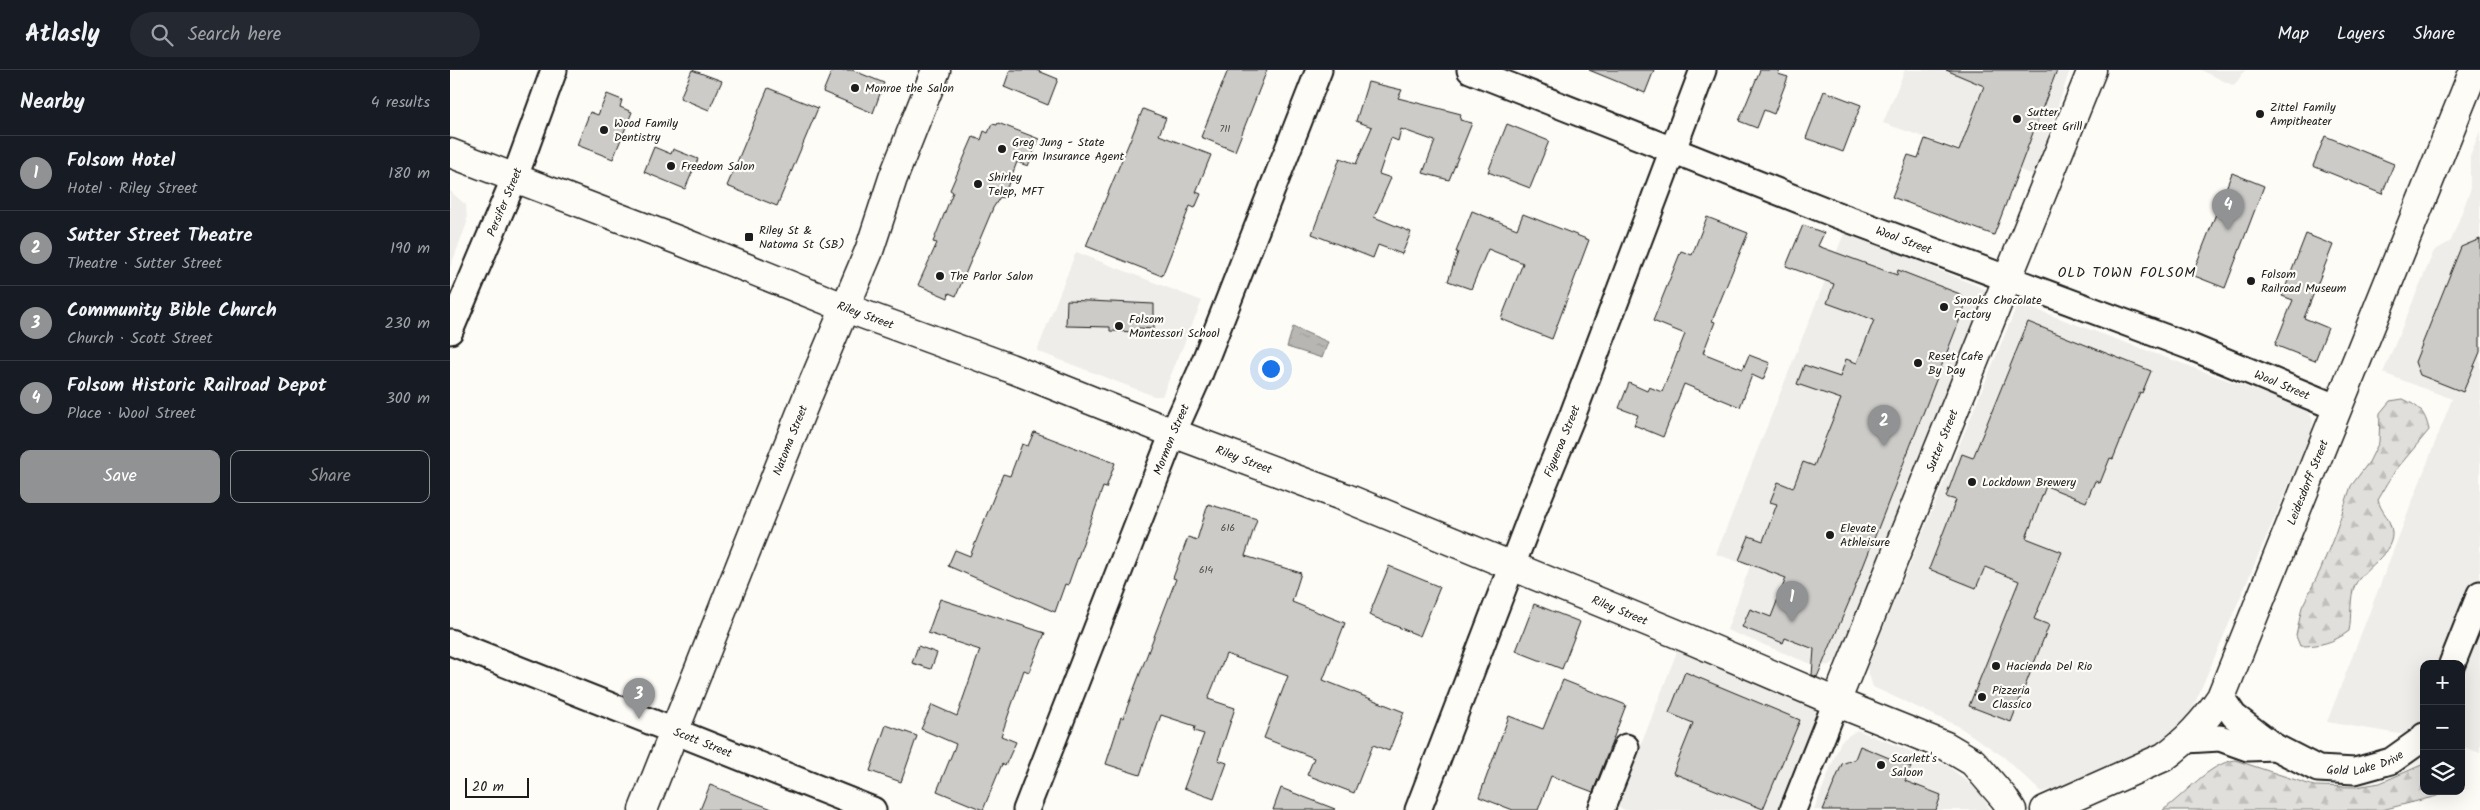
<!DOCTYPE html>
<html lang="en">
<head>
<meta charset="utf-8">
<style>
  body { margin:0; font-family:Kalam,sans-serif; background:#242831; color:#f1f3f6 }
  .controls { position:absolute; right:15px; bottom:15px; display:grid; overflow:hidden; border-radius:10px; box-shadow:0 5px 20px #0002 }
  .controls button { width:45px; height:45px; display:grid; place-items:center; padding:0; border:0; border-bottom:1px solid #363941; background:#171b24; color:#f1f3f6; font:25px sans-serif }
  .scale { position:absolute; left:15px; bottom:12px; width:64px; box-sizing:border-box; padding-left:5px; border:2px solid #1c1c1c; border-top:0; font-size:14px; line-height:18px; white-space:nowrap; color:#1c1c1c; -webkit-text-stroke:4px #fdfcf7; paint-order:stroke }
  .you { position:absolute; left:820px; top:298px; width:18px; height:18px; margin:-12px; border:4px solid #fff; border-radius:50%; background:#1a73e8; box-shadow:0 0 0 8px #1a73e833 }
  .badge { display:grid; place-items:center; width:32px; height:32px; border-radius:50%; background:#919294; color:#fff; font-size:16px; font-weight:700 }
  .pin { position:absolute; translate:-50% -41px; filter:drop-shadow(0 1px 2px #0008) }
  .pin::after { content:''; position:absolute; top:26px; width:18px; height:15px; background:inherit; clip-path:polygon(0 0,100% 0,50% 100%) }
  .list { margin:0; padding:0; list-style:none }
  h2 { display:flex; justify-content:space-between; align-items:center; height:65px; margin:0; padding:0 20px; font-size:21px }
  h2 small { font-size:16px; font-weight:400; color:#9ea1a6 }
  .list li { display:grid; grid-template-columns:32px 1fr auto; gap:15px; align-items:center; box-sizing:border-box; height:75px; padding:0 20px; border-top:1px solid #363941 }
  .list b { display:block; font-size:19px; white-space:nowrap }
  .list p { margin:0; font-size:16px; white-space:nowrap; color:#9ea1a6 }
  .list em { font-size:16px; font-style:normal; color:#9ea1a6 }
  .actions { display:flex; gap:10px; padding:15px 20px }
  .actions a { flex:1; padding:11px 0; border:1px solid #919294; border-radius:10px; text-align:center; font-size:18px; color:#919294 }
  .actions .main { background:#919294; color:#fff }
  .icon { flex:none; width:28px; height:28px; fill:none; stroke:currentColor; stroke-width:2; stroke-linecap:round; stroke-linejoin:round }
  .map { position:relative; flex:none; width:2030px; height:740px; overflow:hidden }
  header { display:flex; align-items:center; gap:30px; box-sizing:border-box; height:70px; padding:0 25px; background:#171b24; border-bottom:1px solid #363941 }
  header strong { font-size:24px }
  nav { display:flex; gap:28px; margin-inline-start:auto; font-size:18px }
  .search { width:350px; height:45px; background:#242831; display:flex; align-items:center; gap:12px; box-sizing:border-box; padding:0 18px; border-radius:28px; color:#9ea1a6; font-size:19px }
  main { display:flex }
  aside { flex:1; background:#171b24 }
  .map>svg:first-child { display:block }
  .built { fill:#eeede9 }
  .forest { fill:url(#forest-firs); stroke:#7e7e7c }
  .water { fill:url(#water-ripples); stroke:#797876 }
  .building { fill:#cccbc8; stroke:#1c1c1c }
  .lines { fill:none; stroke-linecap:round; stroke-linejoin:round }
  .street-casing { stroke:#1c1c1c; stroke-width:29 }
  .secondary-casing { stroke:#1c1c1c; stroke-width:31 }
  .primary-casing { stroke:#1c1c1c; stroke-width:31 }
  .street { stroke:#fdfcf7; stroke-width:25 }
  .secondary { stroke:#fdfcf7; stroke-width:28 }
  .primary { stroke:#fdfcf7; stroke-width:28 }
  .poi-dot { fill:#1c1c1c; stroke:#fdfcf7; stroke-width:2 }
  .labels { text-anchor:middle; stroke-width:4.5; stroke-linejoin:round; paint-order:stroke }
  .number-label { font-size:10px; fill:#484847 }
  .poi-label { font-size:12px; fill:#1c1c1c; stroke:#fdfcf7; text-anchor:start }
  .street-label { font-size:12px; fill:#1c1c1c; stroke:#fdfcf7 }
  .neighbourhood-label { font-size:14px; letter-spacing:1px; fill:#1c1c1c; stroke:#fdfcf7 }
</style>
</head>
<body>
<header>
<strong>Atlasly</strong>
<div class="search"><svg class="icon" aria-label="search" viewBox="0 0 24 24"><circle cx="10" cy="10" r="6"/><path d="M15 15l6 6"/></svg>Search here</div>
<nav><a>Map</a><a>Layers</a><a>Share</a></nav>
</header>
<main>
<aside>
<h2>Nearby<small>4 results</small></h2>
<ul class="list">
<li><span class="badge">1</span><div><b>Folsom Hotel</b><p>Hotel · Riley Street</p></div><em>180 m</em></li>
<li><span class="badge">2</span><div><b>Sutter Street Theatre</b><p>Theatre · Sutter Street</p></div><em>190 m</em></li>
<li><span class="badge">3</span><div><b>Community Bible Church</b><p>Church · Scott Street</p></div><em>230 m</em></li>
<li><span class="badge">4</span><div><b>Folsom Historic Railroad Depot</b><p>Place · Wool Street</p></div><em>300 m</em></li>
</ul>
<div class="actions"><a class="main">Save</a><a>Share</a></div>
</aside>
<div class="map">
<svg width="2030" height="740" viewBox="0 0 2030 740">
  <defs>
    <pattern id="forest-firs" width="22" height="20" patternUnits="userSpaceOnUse" patternTransform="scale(1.25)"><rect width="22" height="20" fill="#e0dfdb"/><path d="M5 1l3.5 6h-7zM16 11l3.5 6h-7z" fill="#c0bfbb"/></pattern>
    <pattern id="water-ripples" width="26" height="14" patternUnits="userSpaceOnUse" patternTransform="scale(1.25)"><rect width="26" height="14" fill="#b7b6b2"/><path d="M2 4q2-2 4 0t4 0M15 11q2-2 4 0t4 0" fill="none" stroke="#9d9c98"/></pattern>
  </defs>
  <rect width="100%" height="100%" fill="#fdfcf7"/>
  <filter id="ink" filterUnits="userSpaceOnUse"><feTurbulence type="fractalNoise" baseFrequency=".02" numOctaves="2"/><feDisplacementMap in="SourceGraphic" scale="10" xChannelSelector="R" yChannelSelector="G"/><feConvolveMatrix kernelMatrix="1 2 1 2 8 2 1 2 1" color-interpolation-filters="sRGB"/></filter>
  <g filter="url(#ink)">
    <!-- built -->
    <g class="built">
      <path d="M1455,0h165l-36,105 -151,-52z"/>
      <path d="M1751,0h44l-11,16z"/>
      <path d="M2030,61v622l-19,-7v-82h-37v74l-97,-16 125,-323 -69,-26 51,-122 17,-10 19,-50v-34z"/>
      <path d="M0,121l16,14 1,18 -17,45z"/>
      <path d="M1395,161l142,59 -2,16 -149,354 -6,5 -14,1 -89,-36 23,-64 -34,-12z"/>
      <path d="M626,182l126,49 -40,95h-8l-117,-45z"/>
      <path d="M1568,233l290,107 5,11 -2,12 -120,279 -37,35 -80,37 -33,8 -37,-35 -46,-31 -85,-39 -6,-19z"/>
      <path d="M1228,579l132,55 5,7 3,13 -35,86h-158l-8,-3z"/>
      <path d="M1407,660l91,36 33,27 9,17h-176l27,-69z"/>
    </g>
    <!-- forest -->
    <g class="forest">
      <path d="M1953,329c17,8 22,13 26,31l-34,41 -17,29c3,11 9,15 12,24 11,27 -25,42 -35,61 -6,12 -3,32 -6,46 -16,12 -30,15 -49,15l-4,-10 6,-29 18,-36 15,-37 16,-48 18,-24 10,-20 1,-29 10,-12z"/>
      <path d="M1785,690l79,26 42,1 24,-4 44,-19v27h20l-7,5 -55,14h-219c23,-16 45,-46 72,-50z"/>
    </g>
    <!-- water -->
    <path class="water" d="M843,257l35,15 -6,16 -35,-11z"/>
    <!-- building -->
    <g class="building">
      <path d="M242,0l30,11 -13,29 -29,-12z"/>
      <path d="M382,0h20l32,13 -11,30 -50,-21z"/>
      <path d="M560,0h26l22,9 -10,26 -44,-18z"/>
      <path d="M778,0h39l-32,81 -34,-14z"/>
      <path d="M1139,0h65l-9,23z"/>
      <path d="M1310,0h20l-2,4 10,3 -14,37 -10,-4 -7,18 -18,-7z"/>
      <path d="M1496,0h111l-63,165 -102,-38 16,-42 10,3 7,-19 34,12 25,-65z"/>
      <path d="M918,12l34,8 -4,8 63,16 -1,6 12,3 -23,57 -26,-7 12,-32 -34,-12 -3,12 -7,-3 -12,36 12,4 -17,39 37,15 -9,22 -24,-9 -5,13 -61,-24 28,-76 16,6 16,-37 -16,-6z"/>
      <path d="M318,18l50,20 -41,98 -50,-20z"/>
      <path d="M1374,21l37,14 -18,47 -37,-14z"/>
      <path d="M157,24l15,6 -2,7 12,5 -19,47 -36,-14 13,-33 8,3z"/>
      <path d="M693,39l23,9 -7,17 52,20 -15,37 5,2 -6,14 -5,-2 -28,70 -76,-30z"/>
      <path d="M548,53l41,16 -11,27 -11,-4 -14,36 -3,-1 -7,11 -37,88 -7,-3 -1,5 -30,-13 19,-42 -4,-1 20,-50 -3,-2 23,-53 8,3 3,-9 4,2 4,-9 5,1z"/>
      <path d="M1057,54l42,17 -19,47 -42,-16z"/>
      <path d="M1875,66l69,28 -12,30 -69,-28z"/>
      <path d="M204,77l17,7 2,-5 25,10 -13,30 -41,-17z"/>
      <path d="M1782,103l32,13 -39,102 -33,-13z"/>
      <path d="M1022,141l45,18 6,-15 66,26 -37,99 -51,-20 22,-56 -35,-14 -17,40 -23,-8 10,-29h-2z"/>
      <path d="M1257,147l41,16 -36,88 3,1 -12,31 40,16 6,-14 21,8 -7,17 -11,-5 -12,32 -56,-23 -21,53 -29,-12 4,-10 -19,-7 10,-25 18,8 2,-4 13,5 23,-58 -32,-13 28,-70 11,4z"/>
      <path d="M1353,155l21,8 -6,13 79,29 1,-5 62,24 5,12 -113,289 -35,82 -5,-2 2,-26 -29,-11 -2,5 -41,-16 8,-18 21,8 15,-39 -47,-18 10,-24 14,5 14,-37 -7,-2 8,-20 15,6 10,-26 11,4 27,-67 -44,-15 7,-19 36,12 6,-18 11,4 17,-43 -47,-17 7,-19 -48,-18z"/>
      <path d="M1856,164l27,11 -29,73 24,10 -13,33 -40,-16 18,-45 -11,-4z"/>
      <path d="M2030,169v113l-17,40 -43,-17 -5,-13 46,-115z"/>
      <path d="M617,230l87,4v25l-16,-1v4l-28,-1v-4l-44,-1z"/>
      <path d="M1578,252l123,49 -9,22 -2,-1 -27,67 -3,-1 -10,25 -5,-2 -9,21 -40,-16 -20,52 36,14 -28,67 15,6 -38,97 -42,-16 50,-125 -34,-14 -9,21 -47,-19 27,-69 -10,-3 16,-43 11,4z"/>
      <path d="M584,362l81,31 -9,25 -3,-1 -35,98 -3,-1 -10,28 -107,-46 7,-16 15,6 33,-82 7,2 12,-32 6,2z"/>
      <path d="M758,434l49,15 -12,37 56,17 -9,29 53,21 -22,57 81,32 -15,39 -16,-6 -19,48 -47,-18 7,-17 -50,-20 24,-62 -62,-22 -18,45 27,9 -17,52 9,3 -13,36 -30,-11 20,-54 -10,-3 1,-5 -34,-11 -21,60 -34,-11 15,-47 2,1 53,-139 -3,-1 15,-41 9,3z"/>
      <path d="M939,496l51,21 -20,49 -51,-21z"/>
      <path d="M490,529l105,34 -16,39 -5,-2 -23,66 15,6 -11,24 -3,-2 -19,46 -46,-19 19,-47 -35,-15 11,-24 25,11 23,-66 -52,-17z"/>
      <path d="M1084,534l46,18 -18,47 -46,-18z"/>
      <path d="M468,576l19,7 -6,16 -19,-6z"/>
      <path d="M1235,602l115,48 -37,89 -90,-36 20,-50 -24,-10z"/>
      <path d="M1113,610l63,25 -33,87 -42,-16 -13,34h-25l-34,-13 30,-81 34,13z"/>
      <path d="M436,655l31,11 -16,46 -31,-11z"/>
      <path d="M1410,676l51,21 -6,14 36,14 -5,15h-113l19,-46 13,-5z"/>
      <path d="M260,715l62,24 -1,1h-71z"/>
      <path d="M831,718l54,21 -1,1h-61z"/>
    </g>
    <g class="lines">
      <!-- street casing -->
      <g class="street-casing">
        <g id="street">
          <path id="s1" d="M1020,0l367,145 354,132 147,61"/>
          <path id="s2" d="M0,261l65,-154 39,-107"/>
          <path id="s3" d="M0,572l423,168"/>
          <path d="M2002,594l28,-70"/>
          <path id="s4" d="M1771,627l13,19 41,31 43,22 37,2 36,-10 31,-22 2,-3"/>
          <path d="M1736,670l34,-2 28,10 27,-1"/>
          <path id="s5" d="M576,740l147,-377 27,-60 119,-303"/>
          <path id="s6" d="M968,740l115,-299 40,-97 130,-344"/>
          <path d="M1151,740l25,-63"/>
          <path d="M1343,740l43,-108"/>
        </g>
      </g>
      <!-- secondary casing -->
      <g class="secondary-casing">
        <g id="secondary">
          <path id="s7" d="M1386,632l256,-632"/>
          <path id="s8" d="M193,740l163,-410 63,-149 24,-73 43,-108"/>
          <path id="s9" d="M1595,740l119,-53c24,-17 41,-36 57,-60l253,-627"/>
        </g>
      </g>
      <!-- primary casing -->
      <g class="primary-casing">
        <g id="primary">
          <path id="s10" d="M0,83l230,88 166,67 164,60 163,65 171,64 331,136 161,69 110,44 27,16 31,36 8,12"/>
        </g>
      </g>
      <!-- street -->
      <use href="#street" class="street"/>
      <!-- secondary -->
      <use href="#secondary" class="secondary"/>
      <!-- primary -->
      <use href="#primary" class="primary"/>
    </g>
  </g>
  <!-- markers -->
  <g class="poi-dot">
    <circle cx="405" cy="18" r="5"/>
    <circle cx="1810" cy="44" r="5"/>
    <circle cx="1567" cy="49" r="5"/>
    <circle cx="154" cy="60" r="5"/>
    <circle cx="552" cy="79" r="5"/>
    <circle cx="221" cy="96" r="5"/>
    <circle cx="528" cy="114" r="5"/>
    <rect x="294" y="162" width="10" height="10" rx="2.5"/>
    <circle cx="490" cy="206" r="5"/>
    <circle cx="1801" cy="211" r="5"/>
    <circle cx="1494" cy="237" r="5"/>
    <circle cx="669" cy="256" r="5"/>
    <circle cx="1468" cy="293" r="5"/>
    <circle cx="1522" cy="412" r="5"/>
    <circle cx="1380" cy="465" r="5"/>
    <circle cx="1546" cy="596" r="5"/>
    <circle cx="1532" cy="627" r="5"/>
    <circle cx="1431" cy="695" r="5"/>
  </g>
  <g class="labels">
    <!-- number labels -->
    <g class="number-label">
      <text x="775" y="62">711</text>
      <text x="778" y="461">616</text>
      <text x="756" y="503">614</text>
    </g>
    <!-- poi labels -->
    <g class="poi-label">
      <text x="415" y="22">Monroe the Salon</text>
      <text x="1820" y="41">Zittel Family<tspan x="1820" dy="14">Ampitheater</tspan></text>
      <text x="1577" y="46">Sutter<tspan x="1577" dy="14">Street Grill</tspan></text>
      <text x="164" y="57">Wood Family<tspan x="164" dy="14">Dentistry</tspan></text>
      <text x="562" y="76">Greg Jung - State<tspan x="562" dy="14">Farm Insurance Agent</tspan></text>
      <text x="231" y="100">Freedom Salon</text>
      <text x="538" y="111">Shirley<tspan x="538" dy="14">Telep, MFT</tspan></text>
      <text x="309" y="164">Riley St &amp;<tspan x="309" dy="14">Natoma St (SB)</tspan></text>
      <text x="1811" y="208">Folsom<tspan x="1811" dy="14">Railroad Museum</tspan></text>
      <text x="500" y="210">The Parlor Salon</text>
      <text x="1504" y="234">Snooks Chocolate<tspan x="1504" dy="14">Factory</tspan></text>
      <text x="679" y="253">Folsom<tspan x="679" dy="14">Montessori School</tspan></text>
      <text x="1478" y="290">Reset Cafe<tspan x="1478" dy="14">By Day</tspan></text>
      <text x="1532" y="416">Lockdown Brewery</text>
      <text x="1390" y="462">Elevate<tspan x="1390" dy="14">Athleisure</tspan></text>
      <text x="1556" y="600">Hacienda Del Rio</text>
      <text x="1542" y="624">Pizzeria<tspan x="1542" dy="14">Classico</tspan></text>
      <text x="1441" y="692">Scarlett's<tspan x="1441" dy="14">Saloon</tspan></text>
    </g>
    <!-- street labels -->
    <g class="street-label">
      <text dy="4" stroke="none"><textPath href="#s2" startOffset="140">Persifer Street</textPath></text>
      <text dy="4" stroke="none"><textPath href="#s1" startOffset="466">Wool Street</textPath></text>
      <text dy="4" stroke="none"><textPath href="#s10" startOffset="446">Riley Street</textPath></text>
      <text dy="4" stroke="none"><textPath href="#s1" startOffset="871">Wool Street</textPath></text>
      <text dy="4" stroke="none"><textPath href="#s5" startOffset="398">Mormon Street</textPath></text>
      <text dy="4" stroke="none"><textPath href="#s8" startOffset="398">Natoma Street</textPath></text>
      <text dy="4" stroke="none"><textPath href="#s7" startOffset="282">Sutter Street</textPath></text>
      <text dy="4" stroke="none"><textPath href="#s6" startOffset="396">Figueroa Street</textPath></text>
      <text dy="4" stroke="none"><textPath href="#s10" startOffset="851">Riley Street</textPath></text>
      <text dy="4" stroke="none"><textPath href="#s9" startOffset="445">Leidesdorff Street</textPath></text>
      <text dy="4" stroke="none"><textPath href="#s10" startOffset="1256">Riley Street</textPath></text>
      <text dy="4" stroke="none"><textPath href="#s3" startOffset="272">Scott Street</textPath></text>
      <text dy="4" stroke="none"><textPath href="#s4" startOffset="171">Gold Lake Drive</textPath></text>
    </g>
    <!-- neighbourhood labels -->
    <g class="neighbourhood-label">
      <text x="1677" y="207">OLD TOWN FOLSOM</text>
    </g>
  </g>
</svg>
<div class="controls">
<button>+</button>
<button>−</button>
<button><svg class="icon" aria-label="layers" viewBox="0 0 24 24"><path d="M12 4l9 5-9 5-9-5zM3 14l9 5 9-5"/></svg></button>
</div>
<div class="scale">20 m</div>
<div class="you"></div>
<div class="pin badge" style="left:1342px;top:552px">1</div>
<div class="pin badge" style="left:1434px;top:376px">2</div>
<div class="pin badge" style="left:189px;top:649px">3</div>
<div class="pin badge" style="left:1778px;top:160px">4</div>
</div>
</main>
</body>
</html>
